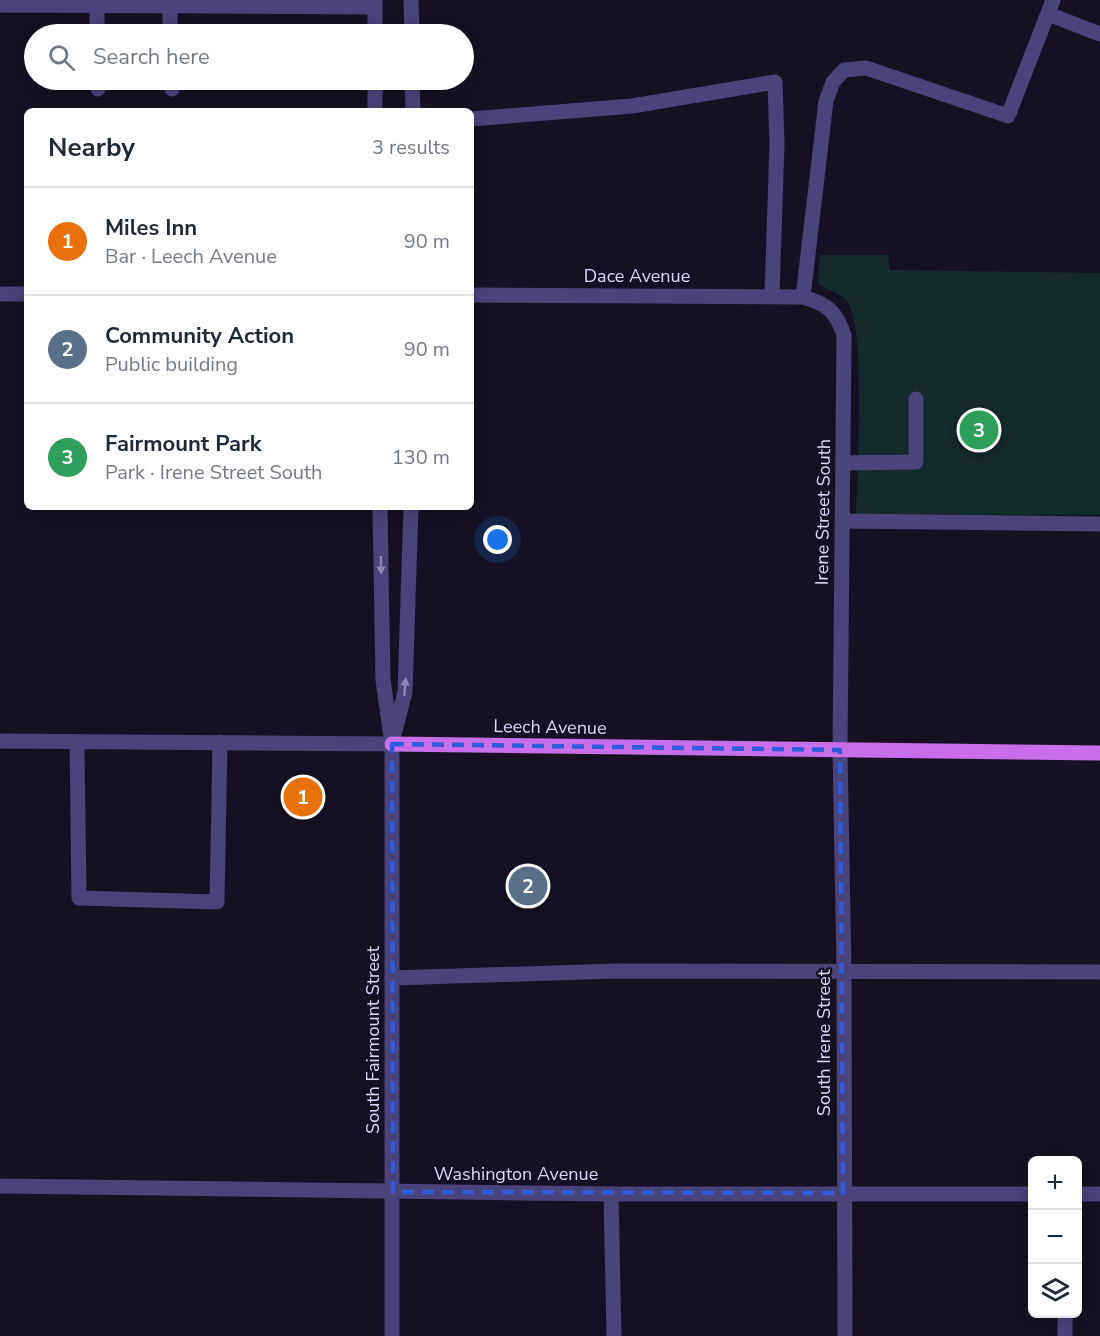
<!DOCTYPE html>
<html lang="en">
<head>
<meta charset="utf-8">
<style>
  body { margin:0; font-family:"Nunito Sans",sans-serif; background:#f6f6f7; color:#1f2937 }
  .controls { position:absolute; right:18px; bottom:18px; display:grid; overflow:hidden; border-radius:9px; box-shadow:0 3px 15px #0003 }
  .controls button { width:54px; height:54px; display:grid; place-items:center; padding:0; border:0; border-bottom:2px solid #e0e1e3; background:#fff; color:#1f2937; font:30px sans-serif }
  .you { position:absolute; left:498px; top:540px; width:21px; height:21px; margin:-15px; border:4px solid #fff; border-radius:50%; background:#1a73e8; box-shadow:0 0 0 9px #1a73e833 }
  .badge { display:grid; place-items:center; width:39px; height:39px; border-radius:50%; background:#1f6982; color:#fff; font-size:20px; font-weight:700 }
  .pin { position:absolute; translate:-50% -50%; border:3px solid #fff; box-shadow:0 2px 6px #0006 }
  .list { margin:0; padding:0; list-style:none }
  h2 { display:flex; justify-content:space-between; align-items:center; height:78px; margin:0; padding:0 24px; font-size:26px }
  h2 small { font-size:20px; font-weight:400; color:#747a83 }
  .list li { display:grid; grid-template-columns:39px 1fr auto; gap:18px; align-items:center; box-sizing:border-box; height:108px; padding:0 24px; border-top:2px solid #e0e1e3 }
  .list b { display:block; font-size:22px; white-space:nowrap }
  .list p { margin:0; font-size:20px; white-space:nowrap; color:#747a83 }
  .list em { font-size:20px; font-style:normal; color:#747a83 }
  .icon { flex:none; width:33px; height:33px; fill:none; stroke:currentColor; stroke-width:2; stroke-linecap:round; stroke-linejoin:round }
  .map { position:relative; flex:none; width:1100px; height:1336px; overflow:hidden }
  .search { position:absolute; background:#fff; box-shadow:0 3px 15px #0003; left:24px; top:24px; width:450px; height:66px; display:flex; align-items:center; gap:15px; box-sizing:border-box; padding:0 21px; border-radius:33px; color:#747a83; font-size:22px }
  .panel { position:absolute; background:#fff; box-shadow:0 3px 15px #0003; left:24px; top:108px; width:450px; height:402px; border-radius:9px }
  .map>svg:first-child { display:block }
  .green { fill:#152a2b }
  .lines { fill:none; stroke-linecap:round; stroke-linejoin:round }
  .minor { stroke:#4b437b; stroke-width:15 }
  .major { stroke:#c96eeb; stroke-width:15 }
  .oneway { fill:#8e86b4 }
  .marked { fill:none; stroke:#305cdb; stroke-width:4.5; stroke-dasharray:12 8; stroke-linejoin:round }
  .labels { text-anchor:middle; stroke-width:5; stroke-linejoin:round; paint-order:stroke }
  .street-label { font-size:18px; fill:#dfd8fa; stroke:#161122 }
</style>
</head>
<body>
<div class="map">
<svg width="1100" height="1336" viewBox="0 0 1100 1336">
  <rect width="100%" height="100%" fill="#161122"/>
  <!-- green -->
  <path class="green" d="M820,255h68l2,15 210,3v242l-244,-1c1,-37 11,-192 -10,-214 -6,-7 -20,-11 -28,-16z"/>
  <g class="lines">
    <!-- minor -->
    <g class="minor">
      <path d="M375,0v34"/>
      <path d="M411,0l1,34"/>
      <path d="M0,5l375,2"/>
      <path d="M97,6v28"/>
      <path d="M170,6v28"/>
      <path d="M1048,14l52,20"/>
      <path d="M98,80v9"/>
      <path d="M172,80v9"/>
      <path d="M375,80v31"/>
      <path d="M412,80l1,31"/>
      <path d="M471,119l161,-13 143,-24 2,62 -5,151"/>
      <path d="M0,294h27"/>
      <path d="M471,295l332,2c24,7 33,14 41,38l-4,415 4,221 1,365"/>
      <path d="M803,297l23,-196 7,-19 11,-12 22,-2 142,48 45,-116"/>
      <path d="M843,463l73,-1v-63"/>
      <path d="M380,507l3,173 9,64v592"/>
      <path d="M843,521l257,3"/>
      <path d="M394,735l11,-43 6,-185"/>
      <path d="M0,741l392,3"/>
      <path d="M77,742l2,156 138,4 3,-160"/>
      <path d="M392,978l225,-7 483,1"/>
      <path d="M0,1186l611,8h421"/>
      <path d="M611,1194l3,142"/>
      <path d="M1078,1194h22"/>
      <path d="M1065,1314v22"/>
    </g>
    <!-- major -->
    <path class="major" d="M392,744l708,9"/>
  </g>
  <!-- one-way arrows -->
  <defs><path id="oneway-solid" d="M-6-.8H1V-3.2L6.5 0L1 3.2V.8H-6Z" transform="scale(1.5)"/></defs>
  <g class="oneway">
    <use href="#oneway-solid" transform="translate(381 565) rotate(89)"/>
    <use href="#oneway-solid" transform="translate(405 687) rotate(-85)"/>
  </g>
  <!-- marked area -->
  <path class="marked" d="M392,744l448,6 3,443 -450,-1z"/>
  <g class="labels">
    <!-- street labels -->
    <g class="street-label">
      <text x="637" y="282">Dace Avenue</text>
      <text transform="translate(823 512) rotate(-89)" y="6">Irene Street South</text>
      <text transform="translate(550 727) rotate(1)" y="6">Leech Avenue</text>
      <text transform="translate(373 1040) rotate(-90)" y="6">South Fairmount Street</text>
      <text transform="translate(824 1043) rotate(-90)" y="6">South Irene Street</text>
      <text x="516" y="1180">Washington Avenue</text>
    </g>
  </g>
</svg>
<div class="controls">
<button>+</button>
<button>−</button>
<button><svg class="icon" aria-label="layers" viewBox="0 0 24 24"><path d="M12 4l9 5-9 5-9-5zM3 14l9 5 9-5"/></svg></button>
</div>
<div class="you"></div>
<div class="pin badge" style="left:303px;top:797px;background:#e8710a">1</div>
<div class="pin badge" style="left:528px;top:886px;background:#5c6f8a">2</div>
<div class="pin badge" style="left:979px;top:430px;background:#2e9e5b">3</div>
<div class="search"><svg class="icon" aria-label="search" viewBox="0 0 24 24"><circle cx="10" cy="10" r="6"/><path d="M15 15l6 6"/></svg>Search here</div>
<section class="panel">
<h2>Nearby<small>3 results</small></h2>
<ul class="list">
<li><span class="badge" style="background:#e8710a">1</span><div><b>Miles Inn</b><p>Bar · Leech Avenue</p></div><em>90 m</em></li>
<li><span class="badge" style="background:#5c6f8a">2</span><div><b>Community Action</b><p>Public building</p></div><em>90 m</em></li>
<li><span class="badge" style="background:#2e9e5b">3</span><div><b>Fairmount Park</b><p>Park · Irene Street South</p></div><em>130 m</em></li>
</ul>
</section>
</div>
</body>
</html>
